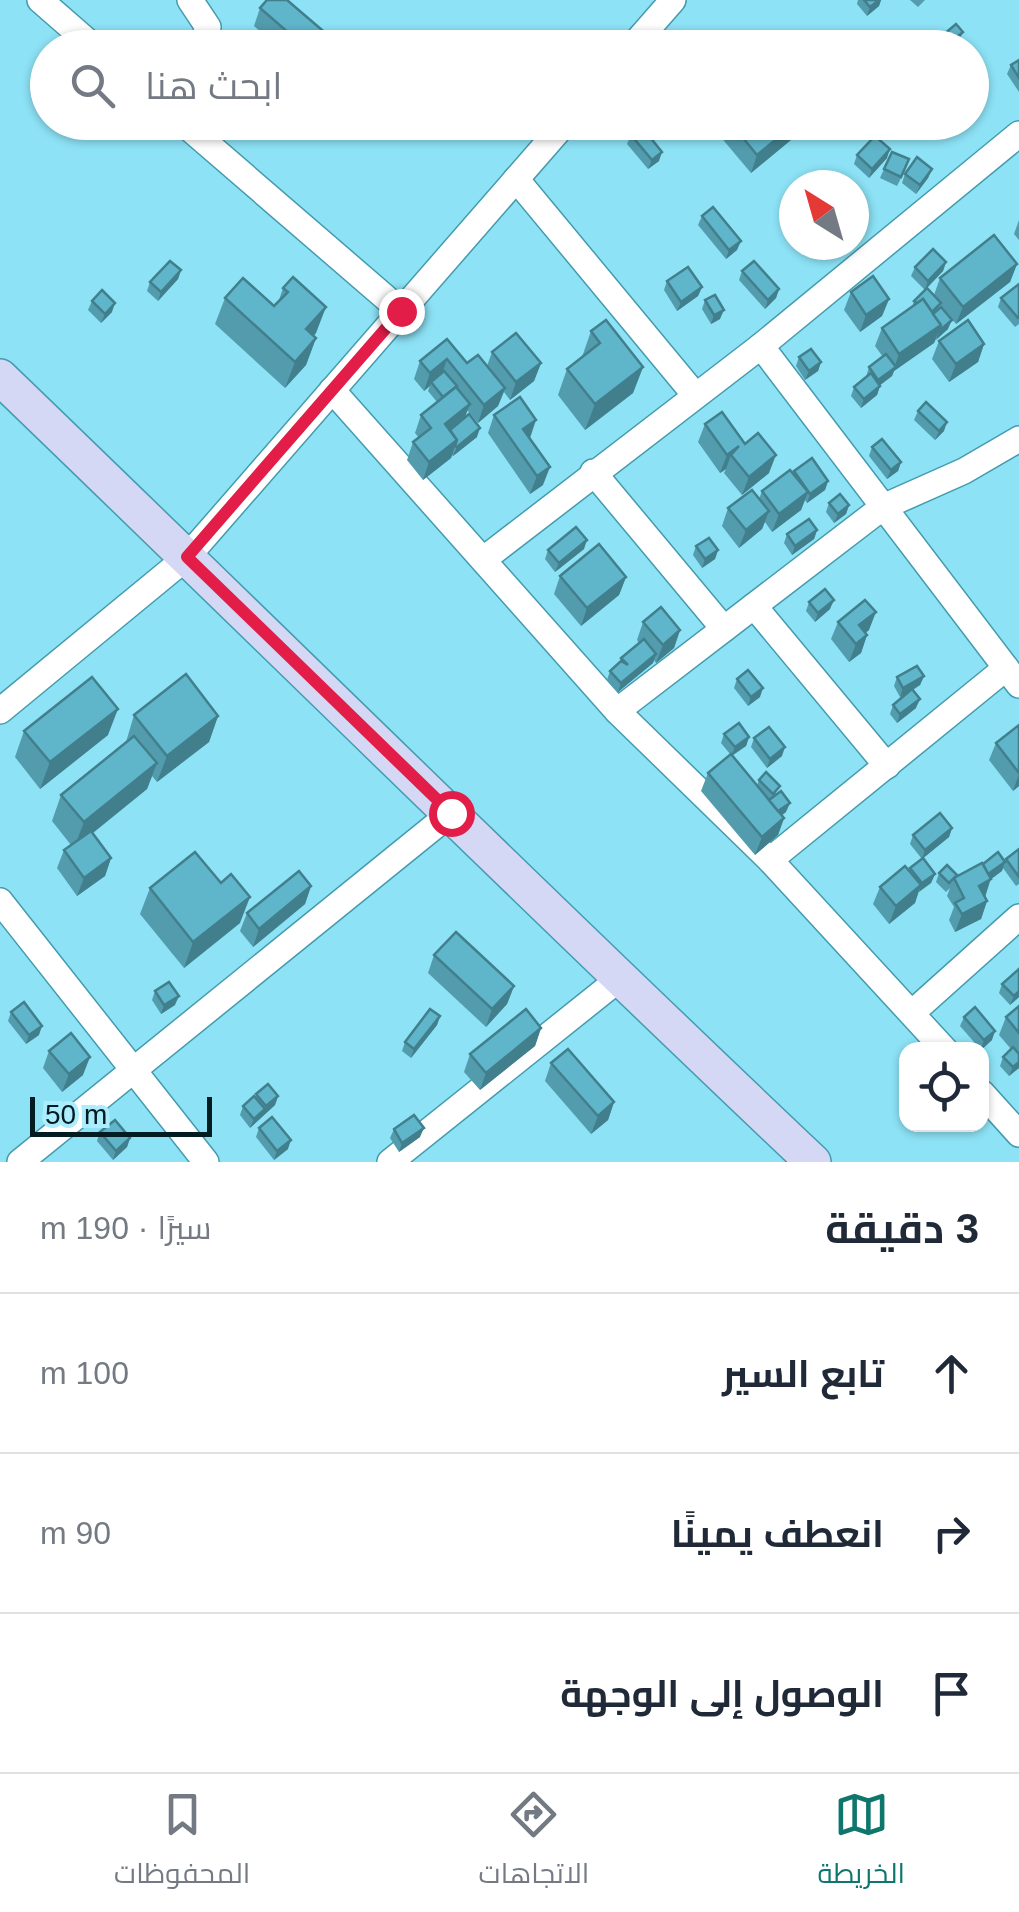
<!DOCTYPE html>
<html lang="ar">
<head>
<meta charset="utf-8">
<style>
  body { margin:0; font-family:Helvetica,Cairo,sans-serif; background:#f6f6f7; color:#1f2937; direction:rtl }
  .controls { position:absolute; right:30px; bottom:30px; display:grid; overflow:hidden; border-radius:20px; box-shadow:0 2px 8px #0004 }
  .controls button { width:90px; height:90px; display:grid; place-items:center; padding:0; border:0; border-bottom:2px solid #e0e1e3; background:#fff; color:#1f2937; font:50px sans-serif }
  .compass { position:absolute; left:779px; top:170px; width:90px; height:90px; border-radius:50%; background:#fff; box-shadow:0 2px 8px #0004; rotate:323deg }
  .scale { position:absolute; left:30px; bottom:25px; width:182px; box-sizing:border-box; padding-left:10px; border:5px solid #021c22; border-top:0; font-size:28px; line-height:35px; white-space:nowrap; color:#021c22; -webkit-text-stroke:8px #abecfd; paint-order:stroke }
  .stop { position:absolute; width:30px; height:30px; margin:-22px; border:8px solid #e11d48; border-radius:50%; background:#fff }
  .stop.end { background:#e11d48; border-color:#fff; box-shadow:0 2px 10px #0008 }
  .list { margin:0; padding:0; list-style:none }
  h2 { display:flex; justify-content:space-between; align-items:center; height:130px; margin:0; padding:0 40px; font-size:42px }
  h2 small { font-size:32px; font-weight:400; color:#747a83 }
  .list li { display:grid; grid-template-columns:65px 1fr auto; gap:30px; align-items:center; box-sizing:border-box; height:160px; padding:0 40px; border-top:2px solid #e0e1e3 }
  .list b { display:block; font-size:38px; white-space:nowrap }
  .list em { font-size:32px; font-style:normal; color:#747a83 }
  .icon { flex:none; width:55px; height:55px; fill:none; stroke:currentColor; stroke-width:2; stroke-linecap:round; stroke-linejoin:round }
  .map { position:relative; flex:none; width:1019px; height:1162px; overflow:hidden; direction:ltr }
  .search { position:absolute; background:#fff; box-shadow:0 2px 8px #0004; left:30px; right:30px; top:30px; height:110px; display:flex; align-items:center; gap:25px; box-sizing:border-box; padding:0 35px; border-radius:55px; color:#747a83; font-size:38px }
  .sheet { height:610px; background:#fff }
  nav { display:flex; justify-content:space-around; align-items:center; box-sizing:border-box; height:140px; border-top:2px solid #e0e1e3; background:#fff; font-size:28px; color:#747a83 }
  nav a { display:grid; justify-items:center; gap:5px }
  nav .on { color:#0f766e }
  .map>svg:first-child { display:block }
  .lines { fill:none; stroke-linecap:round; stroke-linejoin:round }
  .street-casing { stroke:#459bae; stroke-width:28 }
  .secondary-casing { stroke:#459bae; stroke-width:38 }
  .street { stroke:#fff; stroke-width:25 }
  .secondary { stroke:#d4d8f5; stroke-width:35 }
  .wall { fill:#529cad }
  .shaded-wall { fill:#427f8d }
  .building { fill:#5fb5c9; stroke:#427f8d; stroke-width:2.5 }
  .route { stroke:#e11d48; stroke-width:12 }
</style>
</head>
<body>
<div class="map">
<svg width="1019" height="1162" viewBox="0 0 1019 1162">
  <rect width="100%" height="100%" fill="#8de2f6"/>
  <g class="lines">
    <!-- street casing -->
    <g class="street-casing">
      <g id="street">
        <path d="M40,0l55,48"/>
        <path d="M190,0l18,27 -7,21"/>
        <path d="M631,48l42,-48"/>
        <path d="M182,122l219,189"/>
        <path d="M516,179l179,216"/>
        <path d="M761,346l258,339"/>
        <path d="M332,390l285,321 153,149 175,190"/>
        <path d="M593,472l131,157"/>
        <path d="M484,559l277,-213 258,-212"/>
        <path d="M754,606l133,160"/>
        <path d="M0,711l187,-154 379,-435"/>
        <path d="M617,711l266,-204 81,-36 55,-32"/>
        <path d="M770,860l236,-192"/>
        <path d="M0,901l206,261"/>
        <path d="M913,1012l106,-95"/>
        <path d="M982,1093l37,41"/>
        <path d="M20,1162l431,-349"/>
        <path d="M390,1162l229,-183"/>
      </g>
    </g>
    <!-- secondary casing -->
    <g class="secondary-casing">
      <path id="secondary" d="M0,377c271,261 539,526 813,785"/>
    </g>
    <!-- street -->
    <use href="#street" class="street"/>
    <!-- secondary -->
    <use href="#secondary" class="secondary"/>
  </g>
  <!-- wall -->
  <g class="wall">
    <path d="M858,0h23l-2,6 -12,10 -10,-12z"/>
    <path d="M910,0h15l-7,7z"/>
    <path d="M260,8l60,40h-41l-25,-22z"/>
    <path d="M1019,60v32l-12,-18 4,-9z"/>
    <path d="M724,122h109l-4,4 -1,-3 -2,4 -16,12 -7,-10 -52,44 -32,-38z"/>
    <path d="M874,122h18l-11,9z"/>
    <path d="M631,135l28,26 -11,8 -21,-25z"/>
    <path d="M857,155l30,3 -18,20 -15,-14z"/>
    <path d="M906,168l-9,18 -17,-8 4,-9z"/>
    <path d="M932,169l-4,9 -12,16 -14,-11 3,-9z"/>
    <path d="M702,216l35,34 -11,9 -28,-34z"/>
    <path d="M1019,220v20l-5,-6z"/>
    <path d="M946,262l-3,9 -18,19 -14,-14 4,-9z"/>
    <path d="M1017,264l-7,18 -54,42 -16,-19 -1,4 9,20 -12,10 -2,4 -40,28 -2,5 -12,9 -3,10 -16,13 -10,-12 3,-9 12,-10 3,-10 14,-10 -8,-11 7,-18 30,-21 2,-6 20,-6 6,-17z"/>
    <path d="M181,270l-3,9 -20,22 -11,-10 3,-9z"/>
    <path d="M742,271l37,18 -3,9 -11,11 -26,-29z"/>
    <path d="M293,277l23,56 -3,3 3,2 -10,27 -21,23 -70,-64 10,-26 49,8 4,-3 5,-15z"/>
    <path d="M667,281l35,6 -4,9 -21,15 -13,-21z"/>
    <path d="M1019,284v40l-4,3 -17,-20 3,-9z"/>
    <path d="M851,292l38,7 -7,17 -22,16 -16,-22z"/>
    <path d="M705,300l15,19 -9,5 -9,-15z"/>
    <path d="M92,301l20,11 -11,11 -13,-13z"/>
    <path d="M591,331l52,36 -10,26 -48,37 -27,-35 9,-26 15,-12z"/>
    <path d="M447,339l20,24 20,3 5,-14 49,11 -7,18 -24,19 -6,-8 -6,14 -20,17 -11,-13 -2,8 12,19 -24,19 -1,-1 -1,3 -28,22 -16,-20 6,-18 6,-4 -4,-5 6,-18 16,-13 -9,-11 2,-5 -6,5 -10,-12 6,-18z"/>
    <path d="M939,341l45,3 -6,18 -29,20 -17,-23z"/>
    <path d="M799,357l22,5 -3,9 -13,9 -9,-14z"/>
    <path d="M918,411l26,20 -9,9 -21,-20z"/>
    <path d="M494,415l36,23 13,47 -13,9 -42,-61z"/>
    <path d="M705,424l40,20 24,29 -27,22 -18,-22 2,-4 -6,4 -22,-31z"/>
    <path d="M872,447l29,15 -3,9 -11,8 -18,-23z"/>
    <path d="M794,471l34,10 -3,9 -18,13 -2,-3 -4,10 -29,22 -7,-10 -3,7 -23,19 -17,-22 6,-18 31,-9 3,-8 31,-18z"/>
    <path d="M829,503l20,2 -3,9 -12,9 -8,-11z"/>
    <path d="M817,530l-3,9 -22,16 -8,-12 3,-9z"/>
    <path d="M696,546l22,4 -3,9 -13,9 -9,-13z"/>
    <path d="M584,549l-29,23 -10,-13 3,-9z"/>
    <path d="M560,576l66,1 -7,18 -38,31 -27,-32z"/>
    <path d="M809,602l21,7 -15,13 -9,-11z"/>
    <path d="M643,622l37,8 -6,18 -18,15 -2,-3 -1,3 -35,29 -11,-12 3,-9 10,-9 1,-4 18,-15 -2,-3z"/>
    <path d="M838,622l31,8 -4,3 2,2 -6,18 -12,9 -18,-23z"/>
    <path d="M924,676l-4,9 -7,5 3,18 -19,15 -7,-9 3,-9 14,-12 -7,4 -6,-11 3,-9z"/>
    <path d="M737,679l23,18 -12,9 -14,-18z"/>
    <path d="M134,715l84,1 -9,26 -52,40 -5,-6 -5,13 -54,44 18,25 -6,18 -28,20 -20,-28 7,-18 7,-5 -19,-24 9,-26 65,-53z"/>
    <path d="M1019,725v61l-6,5 -24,-31 7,-17z"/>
    <path d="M24,731l84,4 -68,54 -25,-32z"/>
    <path d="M724,734l25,3 -3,9 -14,10 25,29 2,-5 18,14 9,18 -4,3 2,3 -6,17 -23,20 -54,-64 7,-18 22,-19 -9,-11z"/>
    <path d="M754,738l28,18 -15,12 -16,-21z"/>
    <path d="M952,828l-3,9 -27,22 -12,-15 3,-9z"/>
    <path d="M1019,849v35l-3,2 -13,-18 -12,11 -6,18 2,4 -6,18 -26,13 -6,-12 5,-13 -7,-11 3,-8 -4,4 -10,-10 3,-9 18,2 26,-11 22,-3z"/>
    <path d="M910,868l25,6 -4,9 -13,9 -3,11 -26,21 -16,-20 7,-17 29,-17z"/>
    <path d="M311,886l-6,18 -52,43 -13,-16 7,-18z"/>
    <path d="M150,888l90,35 -56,45 -44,-54z"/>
    <path d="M434,955l80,31 -7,18 -21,23 -58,-54z"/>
    <path d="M1019,969v28l-9,8 -11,-12 3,-9z"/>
    <path d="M155,991l20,14 -14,9 -9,-14z"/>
    <path d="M1019,1006v62l-10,8 -9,-10 3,-9 8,-8 -12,-14 7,-18z"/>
    <path d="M11,1012l28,23 -13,9 -18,-23z"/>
    <path d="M440,1016l-3,9 -26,33 -9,-7 3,-9z"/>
    <path d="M964,1017l28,23 -11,10 -21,-24z"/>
    <path d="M541,1028l-6,18 -55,44 -16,-18 6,-18z"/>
    <path d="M49,1051l34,24 -21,17 -19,-24z"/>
    <path d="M551,1063l63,39 -6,18 -17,14 -46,-53z"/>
    <path d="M256,1094l22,2 -3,9 -25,23 -10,-13 3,-9 12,-9z"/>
    <path d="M259,1128l29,21 -14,11 -18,-23z"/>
    <path d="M394,1129l26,8 -21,15 -9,-14z"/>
    <path d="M100,1132l30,6 -3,9 -14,13 -16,-19z"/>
  </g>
  <!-- shaded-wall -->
  <g class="shaded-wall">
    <path d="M879,0h2l-2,6 -12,10 3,-9z"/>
    <path d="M963,32l-4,8 -8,8h-7z"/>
    <path d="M797,122h8l-3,9 -51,42 6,-18z"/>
    <path d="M823,122h5l-2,5 -16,12 3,-9z"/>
    <path d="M890,149l-3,9 -18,20 3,-9z"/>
    <path d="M662,152l-3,9 -11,8 4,-9z"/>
    <path d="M932,169l-4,9 -12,16 4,-9z"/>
    <path d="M741,241l-4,9 -11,9 3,-9z"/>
    <path d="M946,262l-3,9 -18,19 3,-9z"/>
    <path d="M1017,264l-7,18 -54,42 7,-17z"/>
    <path d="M181,270l-3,9 -20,22 3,-9z"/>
    <path d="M702,287l-4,9 -21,15 4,-9z"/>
    <path d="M779,289l-3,9 -11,11 3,-9z"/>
    <path d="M889,299l-7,17 -22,16 6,-17z"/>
    <path d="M115,303l-3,9 -11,11 4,-9z"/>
    <path d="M326,307l-10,26 -20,22 10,-26z"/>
    <path d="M724,310l-4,9 -9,5 3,-9z"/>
    <path d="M952,320l-4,9 -12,11 3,-9z"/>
    <path d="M941,325l-7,18 -40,28 -2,5 -17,13 3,-9 16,-12 5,-14z"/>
    <path d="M316,338l-10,27 -21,23 10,-26z"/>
    <path d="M984,344l-6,18 -29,20 7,-18z"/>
    <path d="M447,359l-6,18 -10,5 -1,4 -6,5 6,-18z"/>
    <path d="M821,362l-3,9 -13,9 4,-9z"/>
    <path d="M541,363l-7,18 -24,19 6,-18z"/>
    <path d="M643,367l-10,26 -48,37 10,-26z"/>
    <path d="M880,386l-3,9 -16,13 3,-9z"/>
    <path d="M505,388l-7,18 -20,17 6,-18z"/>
    <path d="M470,404l-7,18 -16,13 -2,-11z"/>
    <path d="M536,420l-6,18 -7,-9z"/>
    <path d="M947,422l-3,9 -9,9 4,-9z"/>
    <path d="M480,428l-3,9 -24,19 4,-9z"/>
    <path d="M457,440l-6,18 -28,22 6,-18z"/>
    <path d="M739,446l-8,9 -5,14 -6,4 7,-18z"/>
    <path d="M776,455l-7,18 -27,22 7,-18z"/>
    <path d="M901,462l-3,9 -11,8 4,-9z"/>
    <path d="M550,467l-7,18 -13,9 7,-18z"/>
    <path d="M828,481l-3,9 -18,13 3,-9z"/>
    <path d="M808,492l-7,18 -29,22 7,-18z"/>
    <path d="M849,505l-3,9 -12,9 4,-9z"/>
    <path d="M769,511l-7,18 -23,19 7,-18z"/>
    <path d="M817,530l-3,9 -22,16 3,-9z"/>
    <path d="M587,540l-3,9 -29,23 4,-9z"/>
    <path d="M718,550l-3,9 -13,9 3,-9z"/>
    <path d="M626,577l-7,18 -38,31 6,-18z"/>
    <path d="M834,600l-4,9 -15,13 3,-9z"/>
    <path d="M876,612l-7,18 -16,13 6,-18z"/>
    <path d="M680,630l-6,18 -18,15 7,-18z"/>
    <path d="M867,635l-6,18 -12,9 7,-18z"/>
    <path d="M656,654l-3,9 -35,29 3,-9z"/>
    <path d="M924,676l-4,9 -20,12 3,-9z"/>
    <path d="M763,688l-3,9 -12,9 3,-9z"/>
    <path d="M920,699l-4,9 -19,15 3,-9z"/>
    <path d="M118,709l-10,26 -68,54 10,-27z"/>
    <path d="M218,716l-9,26 -52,40 10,-26z"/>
    <path d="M749,737l-3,9 -15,10 4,-9z"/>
    <path d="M785,747l-3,9 -15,12 3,-9z"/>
    <path d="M157,763l-10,26 -73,59 10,-26z"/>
    <path d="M1019,774v12l-6,5z"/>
    <path d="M790,803l-4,9 -13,10 3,-9z"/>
    <path d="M784,818l-6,17 -23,20 7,-18z"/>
    <path d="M952,828l-3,9 -27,22 3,-9z"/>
    <path d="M111,858l-6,18 -28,20 7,-18z"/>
    <path d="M1005,862l-3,9 -12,9 -5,17 -6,-11 9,-11z"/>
    <path d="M935,874l-4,9 -12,9 3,-9z"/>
    <path d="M921,885l-6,18 -26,21 7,-18z"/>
    <path d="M311,886l-6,18 -52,43 6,-18z"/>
    <path d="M250,897l-10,26 -56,45 9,-26z"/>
    <path d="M987,901l-6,18 -26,13 7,-18z"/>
    <path d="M514,986l-7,18 -21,23 6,-18z"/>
    <path d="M1019,991v6l-9,8 4,-9z"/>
    <path d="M179,996l-4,9 -14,9 3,-9z"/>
    <path d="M440,1016l-3,9 -26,33 3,-9z"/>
    <path d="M42,1026l-3,9 -13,9 3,-9z"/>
    <path d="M541,1028l-6,18 -55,44 6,-17z"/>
    <path d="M995,1031l-3,9 -11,10 3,-10z"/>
    <path d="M90,1057l-7,18 -21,17 7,-18z"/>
    <path d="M1019,1062v6l-10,8 4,-9z"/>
    <path d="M278,1096l-3,9 -25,23 4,-9z"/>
    <path d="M614,1102l-6,18 -17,14 7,-18z"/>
    <path d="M424,1128l-4,9 -21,15 3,-9z"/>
    <path d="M130,1138l-3,9 -14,13 3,-9z"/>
    <path d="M291,1140l-3,9 -14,11 3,-9z"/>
  </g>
  <!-- building -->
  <g class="building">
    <path d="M267,0h20l42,36 -9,12h-14l-46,-40z"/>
    <path d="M864,0h15l-9,7z"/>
    <path d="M956,24l7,8 -19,16h-13l-1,-2z"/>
    <path d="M821,36l9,12h-23z"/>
    <path d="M295,40l7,8h-14z"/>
    <path d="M1019,60v18l-8,-13z"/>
    <path d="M730,122h67l-40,33z"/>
    <path d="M808,122h15l-10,8z"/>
    <path d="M641,126l21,26 -10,8 -21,-25z"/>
    <path d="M875,136l15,13 -18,20 -15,-14z"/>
    <path d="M892,152l17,7 -8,18 -17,-8z"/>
    <path d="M917,157l15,12 -12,16 -15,-11z"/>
    <path d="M713,207l28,34 -12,9 -27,-34z"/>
    <path d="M994,235l23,29 -54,43 -23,-29z"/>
    <path d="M933,249l13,13 -18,19 -13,-14z"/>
    <path d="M170,261l11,9 -20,22 -11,-10z"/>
    <path d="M754,261l25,28 -11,11 -26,-29z"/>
    <path d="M688,267l14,20 -21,15 -14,-21z"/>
    <path d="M873,276l16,23 -23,16 -15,-23z"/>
    <path d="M293,277l33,30 -20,22 10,9 -21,24 -70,-64 18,-20 31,28 14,-14 -5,-4z"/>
    <path d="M1019,284v34h-1l-17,-20z"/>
    <path d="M927,288l14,15 -9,9 -9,-13 -6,4 -3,-2z"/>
    <path d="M102,290l13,13 -10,11 -13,-13z"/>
    <path d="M715,295l9,15 -10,5 -9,-15z"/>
    <path d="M923,299l18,26 -42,29 -17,-26z"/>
    <path d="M941,307l11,13 -13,11 2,-6 -8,-11z"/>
    <path d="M606,320l37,47 -48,37 -28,-35 33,-26 -9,-12z"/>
    <path d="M968,320l16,24 -28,20 -17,-23z"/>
    <path d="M516,333l25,30 -25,19 -24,-30z"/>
    <path d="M447,339l20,24 11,-8 27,33 -21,17 -37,-46 -17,14 -10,-12z"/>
    <path d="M811,349l10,13 -12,9 -10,-14z"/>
    <path d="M886,354l10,13 -18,13 -9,-13z"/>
    <path d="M444,371l13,15 -14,11 -12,-15z"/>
    <path d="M871,373l9,13 -16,13 -10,-12z"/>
    <path d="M456,387l14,17 -25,20 12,16 -28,22 -16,-20 18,-14 -10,-13z"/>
    <path d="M520,397l16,23 -13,9 27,38 -13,9 -43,-61z"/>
    <path d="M926,402l21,20 -8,9 -21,-20z"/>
    <path d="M722,412l23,32 13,-11 18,22 -27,22 -18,-22 8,-9 -12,9 -22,-31z"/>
    <path d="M469,414l11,14 -23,19 -2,-1 2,-6 -7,-10z"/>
    <path d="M882,439l19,23 -10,8 -19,-23z"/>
    <path d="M812,458l16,23 -18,13 -16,-23z"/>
    <path d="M790,470l18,22 -29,22 -17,-23z"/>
    <path d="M752,490l17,21 -23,19 -18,-22z"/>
    <path d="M840,494l9,11 -11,9 -9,-11z"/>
    <path d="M809,519l8,11 -22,16 -8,-12z"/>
    <path d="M576,527l11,13 -28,23 -11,-13z"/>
    <path d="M709,538l9,12 -13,9 -9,-13z"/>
    <path d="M599,544l27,33 -39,31 -27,-32z"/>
    <path d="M825,589l9,11 -16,13 -9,-11z"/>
    <path d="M865,600l11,12 -17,13 8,10 -11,9 -18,-22z"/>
    <path d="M661,607l19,23 -17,15 -20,-23z"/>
    <path d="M644,639l12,15 -35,29 -11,-12 11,-10 7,4 -7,-7z"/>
    <path d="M917,666l7,10 -21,12 -6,-11z"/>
    <path d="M748,670l15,18 -12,9 -14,-18z"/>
    <path d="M186,674l32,42 -51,40 -33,-41z"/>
    <path d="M92,677l26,32 -68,53 -26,-31z"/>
    <path d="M912,689l8,10 -20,15 -7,-9z"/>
    <path d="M739,723l10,14 -14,10 -11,-13z"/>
    <path d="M1019,725v48l-23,-30z"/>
    <path d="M769,727l16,20 -15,12 -16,-21z"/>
    <path d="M134,736l23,27 -73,59 -23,-27z"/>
    <path d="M731,754l53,64 -22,19 -54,-64z"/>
    <path d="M766,772l14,14 -7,8 -14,-14z"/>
    <path d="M781,791l9,12 -12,8 -9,-11z"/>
    <path d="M940,813l12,15 -27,22 -12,-15z"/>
    <path d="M91,831l20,27 -27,20 -20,-28z"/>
    <path d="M1019,849v28l-13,-18z"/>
    <path d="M195,852l26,31 10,-9 19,23 -57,45 -43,-54z"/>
    <path d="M998,852l7,10 -17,12 -5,-10z"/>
    <path d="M923,858l12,16 -13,9 -12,-15z"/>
    <path d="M982,863l9,16 -12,7 8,15 -25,13 -7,-11 9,-5 -10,-20z"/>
    <path d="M947,865l10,10 -8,8 -10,-10z"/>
    <path d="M905,866l16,19 -25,21 -16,-19z"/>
    <path d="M299,871l12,15 -52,43 -12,-16z"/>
    <path d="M456,932l58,54 -22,23 -58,-54z"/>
    <path d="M1019,969v22l-5,5 -12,-12z"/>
    <path d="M169,982l10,14 -15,9 -9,-14z"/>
    <path d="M24,1002l18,24 -13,9 -18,-23z"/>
    <path d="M1019,1006v27l-13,-16z"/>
    <path d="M975,1007l20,24 -11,9 -20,-23z"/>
    <path d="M430,1009l10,7 -26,33 -9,-7z"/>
    <path d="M526,1009l15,19 -55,45 -16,-19z"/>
    <path d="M71,1033l19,24 -21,17 -20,-23z"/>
    <path d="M1013,1047l6,7v8l-6,5 -10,-10z"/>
    <path d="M568,1049l46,53 -16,14 -47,-53z"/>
    <path d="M268,1084l10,12 -12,10 -10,-12z"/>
    <path d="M254,1096l11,13 -11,10 -11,-13z"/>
    <path d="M414,1115l10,13 -22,15 -8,-14z"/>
    <path d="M272,1117l19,23 -14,11 -18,-23z"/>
    <path d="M115,1120l15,18 -14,13 -16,-19z"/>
  </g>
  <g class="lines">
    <!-- route -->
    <path class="route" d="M401,311l-214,246 264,256"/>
  </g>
</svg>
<div class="controls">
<button><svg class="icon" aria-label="locate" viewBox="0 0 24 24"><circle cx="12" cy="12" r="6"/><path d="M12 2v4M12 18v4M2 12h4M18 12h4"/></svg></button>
</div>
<svg class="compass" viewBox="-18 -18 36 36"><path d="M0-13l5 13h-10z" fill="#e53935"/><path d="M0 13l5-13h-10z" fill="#747a83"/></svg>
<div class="scale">50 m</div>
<div class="stop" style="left:451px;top:813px"></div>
<div class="stop end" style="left:401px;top:311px"></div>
<div class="search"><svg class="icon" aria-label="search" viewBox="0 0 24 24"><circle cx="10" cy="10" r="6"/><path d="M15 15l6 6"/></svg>ابحث هنا</div>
</div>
<section class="sheet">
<h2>3 دقيقة<small>سيرًا · 190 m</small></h2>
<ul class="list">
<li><svg class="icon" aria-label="ahead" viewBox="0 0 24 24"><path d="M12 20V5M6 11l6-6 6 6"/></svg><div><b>تابع السير</b></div><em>100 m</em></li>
<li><svg class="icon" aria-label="right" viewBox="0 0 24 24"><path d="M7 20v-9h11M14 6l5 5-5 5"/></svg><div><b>انعطف يمينًا</b></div><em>90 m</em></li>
<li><svg class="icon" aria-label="arrive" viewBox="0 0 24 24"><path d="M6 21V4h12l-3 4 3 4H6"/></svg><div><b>الوصول إلى الوجهة</b></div></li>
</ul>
</section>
<nav>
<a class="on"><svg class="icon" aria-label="map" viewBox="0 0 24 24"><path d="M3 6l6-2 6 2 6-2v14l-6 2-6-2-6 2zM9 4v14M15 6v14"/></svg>الخريطة</a>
<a><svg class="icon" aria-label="directions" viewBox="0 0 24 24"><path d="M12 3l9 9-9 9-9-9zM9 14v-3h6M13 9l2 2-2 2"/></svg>الاتجاهات</a>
<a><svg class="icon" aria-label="saved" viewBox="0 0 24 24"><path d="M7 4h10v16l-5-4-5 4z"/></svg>المحفوظات</a>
</nav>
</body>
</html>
